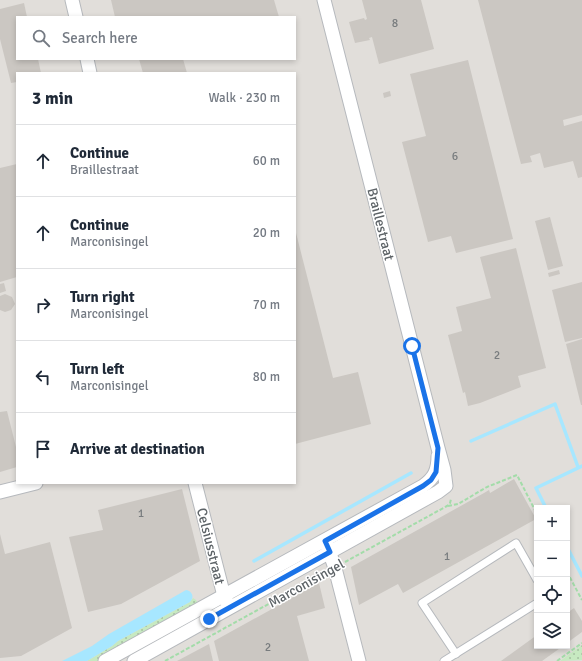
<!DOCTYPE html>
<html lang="en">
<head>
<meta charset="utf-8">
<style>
  body { margin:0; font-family:Signika,sans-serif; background:#f2f2f3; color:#1f2937 }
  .controls { position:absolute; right:12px; bottom:12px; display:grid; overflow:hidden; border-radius:0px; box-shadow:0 2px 6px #0003 }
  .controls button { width:36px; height:36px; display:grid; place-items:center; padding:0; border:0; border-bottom:1px solid #e0e1e3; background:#fff; color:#1f2937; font:20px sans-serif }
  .stop { position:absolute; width:12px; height:12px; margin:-9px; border:3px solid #1a73e8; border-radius:50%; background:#fff }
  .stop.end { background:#1a73e8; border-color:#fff; box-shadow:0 1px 4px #0008 }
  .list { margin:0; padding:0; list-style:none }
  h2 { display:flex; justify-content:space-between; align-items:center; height:52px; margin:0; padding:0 16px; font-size:17px }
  h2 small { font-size:13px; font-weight:400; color:#747a83 }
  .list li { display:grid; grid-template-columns:26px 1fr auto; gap:12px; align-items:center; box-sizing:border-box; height:72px; padding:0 16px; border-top:1px solid #e0e1e3 }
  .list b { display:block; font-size:15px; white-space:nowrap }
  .list p { margin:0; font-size:13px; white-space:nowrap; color:#747a83 }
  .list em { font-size:13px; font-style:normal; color:#747a83 }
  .icon { flex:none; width:22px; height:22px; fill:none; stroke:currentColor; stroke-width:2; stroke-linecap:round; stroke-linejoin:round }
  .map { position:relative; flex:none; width:582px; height:661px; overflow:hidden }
  .search { position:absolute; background:#fff; box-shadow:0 2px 6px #0003; left:16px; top:16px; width:280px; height:44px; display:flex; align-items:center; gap:10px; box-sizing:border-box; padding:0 14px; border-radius:0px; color:#747a83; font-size:15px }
  .panel { position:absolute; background:#fff; box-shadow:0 2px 6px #0003; left:16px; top:72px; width:280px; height:412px; border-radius:0px }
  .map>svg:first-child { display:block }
  .industrial { fill:#e1deda; fill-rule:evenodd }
  .grass { fill:url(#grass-dots) }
  .water { fill:#a7e7ff }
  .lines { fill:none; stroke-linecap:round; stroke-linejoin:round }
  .stream { stroke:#a7e7ff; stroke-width:3.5 }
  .building { fill:#cbc7c2 }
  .service-casing { stroke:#b6b9bd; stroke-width:9 }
  .minor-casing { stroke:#b6b9bd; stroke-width:15 }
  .path { stroke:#a3dca9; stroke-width:2; stroke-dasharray:4 2; stroke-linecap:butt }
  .service { stroke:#fff; stroke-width:7 }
  .minor { stroke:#fff; stroke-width:13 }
  .route { stroke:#1a73e8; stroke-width:5 }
  .labels { text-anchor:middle; stroke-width:3; stroke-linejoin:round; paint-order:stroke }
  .number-label { font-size:12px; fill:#787c7e }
  .street-label { font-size:14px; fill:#5d6367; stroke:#fff }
</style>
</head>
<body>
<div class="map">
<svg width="582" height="661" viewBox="0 0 582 661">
  <defs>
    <pattern id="grass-dots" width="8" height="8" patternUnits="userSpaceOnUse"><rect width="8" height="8" fill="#c7e9c1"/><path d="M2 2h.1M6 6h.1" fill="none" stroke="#a5c0a1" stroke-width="1.8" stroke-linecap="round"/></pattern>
  </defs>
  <rect width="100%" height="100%" fill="#f0ece6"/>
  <!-- industrial -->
  <path class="industrial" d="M0,0h582v661h-582zM17,17h278v42h-278zM17,73h278v410h-278zM537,508h30v138h-30z"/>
  <!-- grass -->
  <g class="grass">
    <path d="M193,598l3,2 3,5 -100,56h-12l25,-15 6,-5 72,-39z"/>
    <path d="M582,645v15l-22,1z"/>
  </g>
  <!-- water -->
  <path class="water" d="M186,590c6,1 9,7 4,12l-72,39 -6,5 -25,15h-25l30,-15 17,-12z"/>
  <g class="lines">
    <!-- stream -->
    <g class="stream">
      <path d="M471,441l84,-37 23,63"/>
      <path d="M546,508l-10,-20 46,-22"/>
      <path d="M567,547l15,29"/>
      <path d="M254,561l157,-88"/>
    </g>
  </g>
  <!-- building -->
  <g class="building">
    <path d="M111,0h163l5,17h-164z"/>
    <path d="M362,0h59l13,49 -55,15 -7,-27 -3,1 1,2 -15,3 -6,-21 15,-4 1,2 2,-1z"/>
    <path d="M478,0h104v115l-19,5 1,6 18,-5v56l-4,1 -5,-17 -29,7 -4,-15 -10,3 2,6 -11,2z"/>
    <path d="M24,3l3,14h-10v42h21l3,14h-24v9l-6,1 -11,-44v-30z"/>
    <path d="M139,59h44l4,14h-44z"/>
    <path d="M468,60l45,179 -57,14 -5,-17 -23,6 -26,-100 24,-6 -16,-62z"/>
    <path d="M390,91l1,5 -7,2 -1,-5z"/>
    <path d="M17,164v113l-17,5v-114z"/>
    <path d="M550,217l13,49 -15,4 -13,-49z"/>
    <path d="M295,229l38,149 25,-6 13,52 -76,20z"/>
    <path d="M516,248l30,120 -28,8 3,11 -41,16 -12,3 -3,-14 -2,1 -15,-58 14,-4 -6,-24 35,-9 -11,-41z"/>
    <path d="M559,270l1,4 -11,3 -1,-4z"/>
    <path d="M582,282v56l-17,4 -13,-52z"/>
    <path d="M4,283l2,8 -6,2v-9z"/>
    <path d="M5,294l7,3 3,7 -4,6 -6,2 -5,-2v-14z"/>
    <path d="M582,339v66h-1l-15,-61z"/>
    <path d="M7,411l10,40v16l-17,5v-60z"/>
    <path d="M514,479l22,40 -133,74 -5,-9 -39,21 -8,-38 133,-74 5,-3 1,3z"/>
    <path d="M182,489l18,72 -79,43 -33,8 -19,-75 34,-7 -5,-20z"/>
    <path d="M0,534l5,20 45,-12 22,86 -51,28 -21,2z"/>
    <path d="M319,583l6,25 -28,8 12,45h-90l-5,-20z"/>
    <path d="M574,608l8,13v11l-15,11v-30z"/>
    <path d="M537,635v11h26l-21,15h-41z"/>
    <path d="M209,644l4,17h-36z"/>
  </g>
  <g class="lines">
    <!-- service casing -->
    <g class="service-casing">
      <g id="service">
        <path d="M456,654l-34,-51 94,-60 21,37"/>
        <path d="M444,661l93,-58"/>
      </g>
    </g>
    <!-- minor casing -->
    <g class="minor-casing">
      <g id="minor">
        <path d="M72,0l4,17"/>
        <path d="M87,59l3,14"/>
        <path d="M195,483l29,113 3,6"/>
        <path d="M0,492l36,-9"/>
        <path d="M327,545l8,23 24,93"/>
        <path d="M105,661l318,-175c11,-8 15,-15 15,-30"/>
        <path d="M134,661l304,-169 8,-6 -2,-16 -6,-22 -114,-448"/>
      </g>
    </g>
    <!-- path -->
    <g class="path">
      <path d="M448,506l10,-2 29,-17 30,-12 20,39"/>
      <path d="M345,562l102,-56 3,-3 1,-4"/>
      <path d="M567,572l15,28"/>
      <path d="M165,661l158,-87"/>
      <path d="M557,661l25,-18"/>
    </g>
    <!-- service -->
    <use href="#service" class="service"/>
    <!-- minor -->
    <use href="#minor" class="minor"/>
  </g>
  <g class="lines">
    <!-- route -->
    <path class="route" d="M209,619l121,-67 -5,-11 98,-55 8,-6 5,-8 2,-24 -26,-102"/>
  </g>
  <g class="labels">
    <!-- number labels -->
    <g class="number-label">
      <text x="395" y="27">8</text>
      <text x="455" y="160">6</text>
      <text x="497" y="359">2</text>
      <text x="141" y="517">1</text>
      <text x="447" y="560">1</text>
      <text x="268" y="651">2</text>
    </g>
    <!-- street labels -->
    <g class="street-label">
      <text transform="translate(381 224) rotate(76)" y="5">Braillestraat</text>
      <text transform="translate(211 546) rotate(76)" y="5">Celsiusstraat</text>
      <text transform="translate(306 583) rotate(-29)" y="5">Marconisingel</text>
    </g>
  </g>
</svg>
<div class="controls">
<button>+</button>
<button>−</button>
<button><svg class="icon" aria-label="locate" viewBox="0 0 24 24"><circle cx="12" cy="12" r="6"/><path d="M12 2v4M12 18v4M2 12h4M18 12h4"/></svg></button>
<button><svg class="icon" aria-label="layers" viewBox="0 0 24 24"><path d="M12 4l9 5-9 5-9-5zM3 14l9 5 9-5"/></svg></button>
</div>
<div class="stop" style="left:412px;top:346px"></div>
<div class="stop end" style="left:209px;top:619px"></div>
<div class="search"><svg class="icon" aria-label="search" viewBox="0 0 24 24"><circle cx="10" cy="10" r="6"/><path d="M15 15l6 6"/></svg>Search here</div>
<section class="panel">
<h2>3 min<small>Walk · 230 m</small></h2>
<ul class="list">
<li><svg class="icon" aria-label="ahead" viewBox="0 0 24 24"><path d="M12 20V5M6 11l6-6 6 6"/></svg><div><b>Continue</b><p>Braillestraat</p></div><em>60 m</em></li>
<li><svg class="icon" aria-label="ahead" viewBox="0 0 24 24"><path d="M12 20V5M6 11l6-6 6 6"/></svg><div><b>Continue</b><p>Marconisingel</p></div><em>20 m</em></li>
<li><svg class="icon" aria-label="right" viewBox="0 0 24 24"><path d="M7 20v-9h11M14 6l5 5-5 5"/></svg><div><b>Turn right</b><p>Marconisingel</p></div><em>70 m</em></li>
<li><svg class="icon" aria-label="left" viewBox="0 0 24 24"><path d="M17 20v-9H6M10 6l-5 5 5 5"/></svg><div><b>Turn left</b><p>Marconisingel</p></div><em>80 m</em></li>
<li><svg class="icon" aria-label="arrive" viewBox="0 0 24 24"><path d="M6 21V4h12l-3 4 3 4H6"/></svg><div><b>Arrive at destination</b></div></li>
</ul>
</section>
</div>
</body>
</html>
